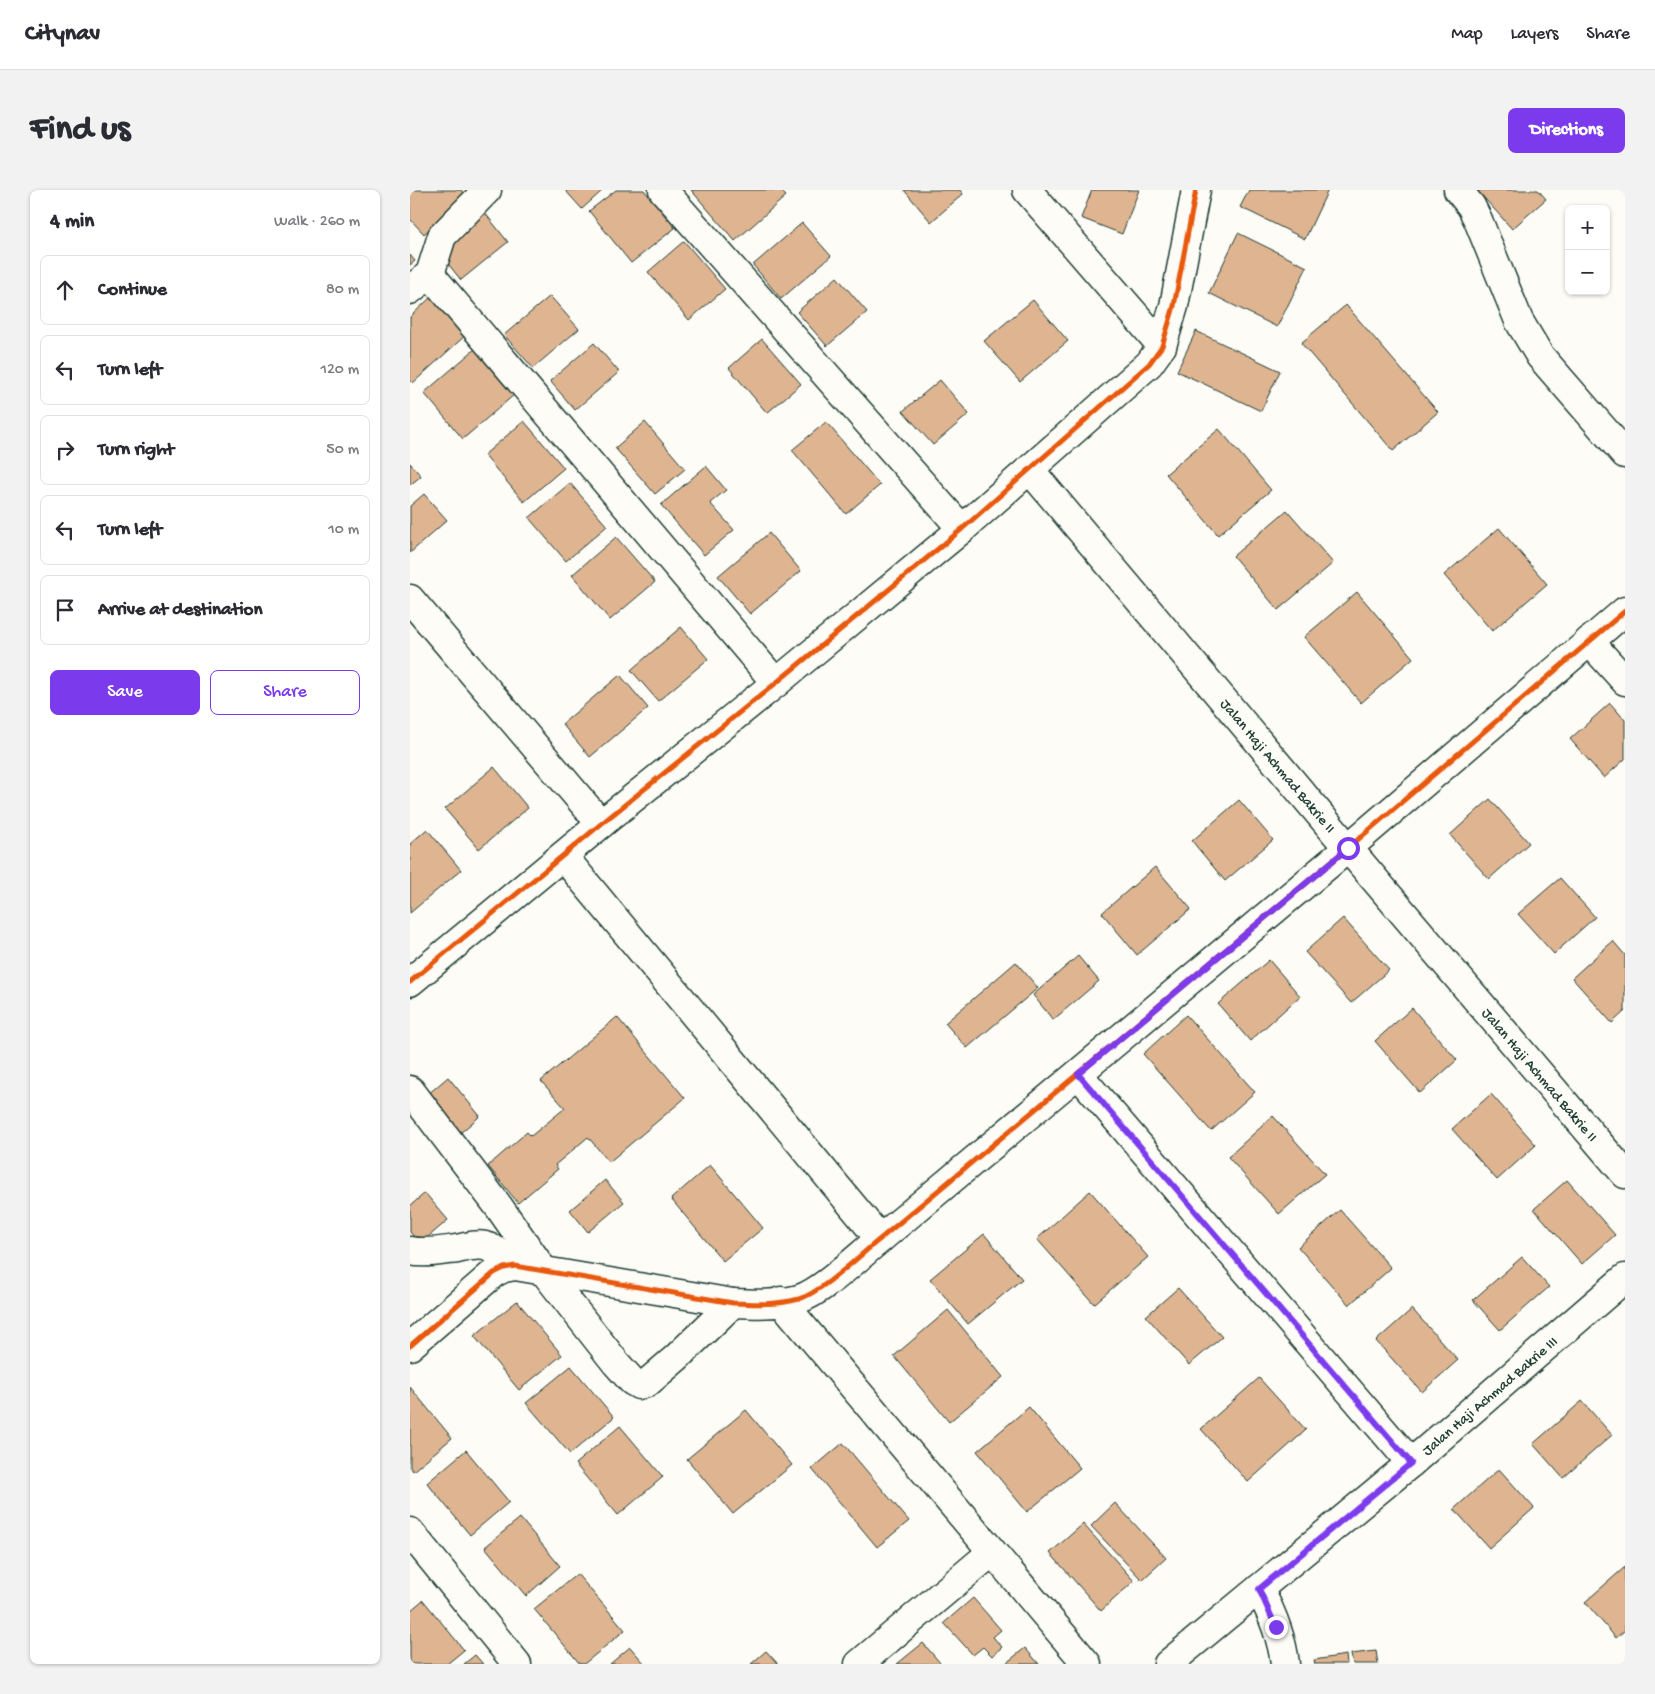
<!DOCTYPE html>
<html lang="en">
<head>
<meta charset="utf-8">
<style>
  body { margin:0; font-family:"Gochi Hand",sans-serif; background:#f2f2f3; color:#2b2b33 }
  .controls { position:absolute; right:15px; top:15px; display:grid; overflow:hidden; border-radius:8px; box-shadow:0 1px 4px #0004 }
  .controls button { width:45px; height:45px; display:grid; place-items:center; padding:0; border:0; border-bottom:1px solid #e1e1e2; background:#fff; color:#2b2b33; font:25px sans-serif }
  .stop { position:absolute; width:15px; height:15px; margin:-11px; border:4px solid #7c3aed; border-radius:50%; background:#fff }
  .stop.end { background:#7c3aed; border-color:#fff; box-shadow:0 1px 5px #0008 }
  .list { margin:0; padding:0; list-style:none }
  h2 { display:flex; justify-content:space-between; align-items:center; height:65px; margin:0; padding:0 20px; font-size:21px }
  h2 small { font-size:16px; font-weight:400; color:#7c7c81 }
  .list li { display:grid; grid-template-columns:32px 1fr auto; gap:15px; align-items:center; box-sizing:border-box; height:70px; margin:0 10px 10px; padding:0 10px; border:1px solid #e1e1e2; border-radius:8px }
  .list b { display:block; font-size:19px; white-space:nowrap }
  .list em { font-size:16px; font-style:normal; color:#7c7c81 }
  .actions { display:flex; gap:10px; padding:15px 20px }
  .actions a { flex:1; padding:11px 0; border:1px solid #7c3aed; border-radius:8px; text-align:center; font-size:18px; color:#7c3aed }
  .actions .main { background:#7c3aed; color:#fff }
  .icon { flex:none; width:28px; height:28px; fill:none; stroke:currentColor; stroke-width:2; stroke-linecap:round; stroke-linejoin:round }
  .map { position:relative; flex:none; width:1215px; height:1474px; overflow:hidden; border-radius:8px }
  header { display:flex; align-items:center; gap:30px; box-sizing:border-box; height:70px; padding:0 25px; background:#fff; border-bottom:1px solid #e1e1e2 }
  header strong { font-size:24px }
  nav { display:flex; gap:28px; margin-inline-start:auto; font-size:18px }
  .intro { display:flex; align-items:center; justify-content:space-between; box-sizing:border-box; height:120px; padding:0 30px }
  h1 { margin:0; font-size:35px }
  .button { padding:12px 22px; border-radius:8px; background:#7c3aed; color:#fff; font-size:18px; font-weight:700 }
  main { display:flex; gap:30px; padding:0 30px }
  aside { flex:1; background:#fff; border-radius:8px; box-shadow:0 1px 4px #0004 }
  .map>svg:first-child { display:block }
  .building { fill:#dfb490; stroke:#1f3d34 }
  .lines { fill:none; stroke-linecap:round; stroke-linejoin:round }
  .minor-casing { stroke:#1f3d34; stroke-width:31 }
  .minor { stroke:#fdfcf7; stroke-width:28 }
  .cycleway-casing { stroke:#fdfcf7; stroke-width:8 }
  .cycleway { stroke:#e8590c; stroke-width:5 }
  .route { stroke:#7c3aed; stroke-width:6 }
  .labels { text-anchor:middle; stroke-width:4.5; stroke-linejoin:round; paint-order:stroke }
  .street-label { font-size:15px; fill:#1f3d34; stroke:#fdfcf7 }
</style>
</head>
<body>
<header>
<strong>Citynav</strong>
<nav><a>Map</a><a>Layers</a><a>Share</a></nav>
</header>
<div class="intro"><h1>Find us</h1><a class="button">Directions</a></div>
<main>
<aside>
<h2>4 min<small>Walk · 260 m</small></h2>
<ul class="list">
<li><svg class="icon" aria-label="ahead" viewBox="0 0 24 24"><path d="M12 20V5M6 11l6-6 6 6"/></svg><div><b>Continue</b></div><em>80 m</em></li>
<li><svg class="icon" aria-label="left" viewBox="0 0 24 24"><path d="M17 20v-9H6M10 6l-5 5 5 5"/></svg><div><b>Turn left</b></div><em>120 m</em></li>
<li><svg class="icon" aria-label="right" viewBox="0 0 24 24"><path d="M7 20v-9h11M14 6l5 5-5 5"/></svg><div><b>Turn right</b></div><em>50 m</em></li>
<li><svg class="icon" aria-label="left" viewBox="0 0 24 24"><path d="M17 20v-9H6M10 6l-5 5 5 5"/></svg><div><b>Turn left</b></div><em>10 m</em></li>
<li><svg class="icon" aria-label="arrive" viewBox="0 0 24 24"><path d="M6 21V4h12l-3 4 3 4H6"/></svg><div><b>Arrive at destination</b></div></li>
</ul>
<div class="actions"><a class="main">Save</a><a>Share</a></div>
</aside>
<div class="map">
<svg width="1215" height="1474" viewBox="0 0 1215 1474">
  <rect width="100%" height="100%" fill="#fdfcf7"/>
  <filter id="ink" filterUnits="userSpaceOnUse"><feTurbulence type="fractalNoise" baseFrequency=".02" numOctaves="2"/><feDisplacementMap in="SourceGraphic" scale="10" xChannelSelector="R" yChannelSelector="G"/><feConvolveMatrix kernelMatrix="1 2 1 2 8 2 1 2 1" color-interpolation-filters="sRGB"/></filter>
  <g filter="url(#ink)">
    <!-- building -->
    <g class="building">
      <path d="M0,0h51l6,6 -43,38 -14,-15z"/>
      <path d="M155,0h38l-21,19z"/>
      <path d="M206,0h28l31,38 -44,35 -42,-52z"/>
      <path d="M281,0h89l6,6 -51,45z"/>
      <path d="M494,0h56l3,4 -32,28z"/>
      <path d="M682,0h47l-17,44 -41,-16z"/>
      <path d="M839,0h79l-23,49 -65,-32z"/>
      <path d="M1067,0h61l8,9 -34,30z"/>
      <path d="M75,23l23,29 -47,38 -24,-30z"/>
      <path d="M392,33l29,33 -50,43 -28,-34z"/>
      <path d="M828,43l69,34 -30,60 -68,-34z"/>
      <path d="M274,51l41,48 -36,31 -41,-48z"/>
      <path d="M0,65l5,6 -5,4z"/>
      <path d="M427,87l30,35 -40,34 -30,-34z"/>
      <path d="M23,105l35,38 -55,50 -3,-3v-63z"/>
      <path d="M140,106l29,33 -46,39 -29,-33z"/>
      <path d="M623,110l35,41 -48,41 -36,-41z"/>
      <path d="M936,115l92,107 -45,39 -92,-108z"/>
      <path d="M786,141l84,40 -19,40 -84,-40z"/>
      <path d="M352,149l39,45 -34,29 -38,-45z"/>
      <path d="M184,153l25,29 -44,38 -25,-29z"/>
      <path d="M66,158l39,46 -52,45 -39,-46z"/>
      <path d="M530,190l29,34 -36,31 -30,-34z"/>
      <path d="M114,231l40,47 -40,34 -40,-47z"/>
      <path d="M235,232l40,47 -30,25 -40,-46z"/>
      <path d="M416,232l54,63 -34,29 -54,-64z"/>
      <path d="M809,239l52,61 -53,45 -52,-61z"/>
      <path d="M0,273l11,13 -11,9z"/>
      <path d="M296,276l20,24 -16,13 24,27 -30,25 -43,-50z"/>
      <path d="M160,293l37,43 -41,35 -37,-43z"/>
      <path d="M14,304l23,26 -37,33v-47z"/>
      <path d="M877,320l46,53 -55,47 -45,-54z"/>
      <path d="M1089,338l48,56 -55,47 -48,-56z"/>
      <path d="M359,343l32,38 -51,43 -32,-38z"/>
      <path d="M206,347l39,45 -45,38 -38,-45z"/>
      <path d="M947,402l56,66 -52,45 -57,-66z"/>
      <path d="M271,437l27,32 -50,42 -27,-31z"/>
      <path d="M210,485l28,33 -58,49 -28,-33z"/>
      <path d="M1200,513l15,17v39l-21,19 -34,-39z"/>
      <path d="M84,577l34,41 -49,41 -34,-40z"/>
      <path d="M1080,609l39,44 -40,36 -39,-44z"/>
      <path d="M829,610l34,40 -48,41 -33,-40z"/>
      <path d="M17,639l34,41 -51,43v-69z"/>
      <path d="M745,677l36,42 -54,46 -35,-42z"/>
      <path d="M1150,688l35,39 -41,37 -36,-40z"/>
      <path d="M933,728l46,52 -38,33 -46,-51z"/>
      <path d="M1203,751l12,14v56l-13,12 -40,-45z"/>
      <path d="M668,766l21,25 -46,39 -20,-25z"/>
      <path d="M859,770l31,36 -50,45 -32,-37z"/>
      <path d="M606,772l22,26 -71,60 -22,-25z"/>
      <path d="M1002,818l45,52 -37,33 -45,-52z"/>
      <path d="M776,825l69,77 -44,39 -68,-77z"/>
      <path d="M207,827l68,81 -76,64 -21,-25 -33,28 3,4 -40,34 -30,-37 39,-34 4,4 34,-28 -24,-27z"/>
      <path d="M38,887l32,39 -21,18 -32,-39z"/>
      <path d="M1081,904l45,51 -39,35 -45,-51z"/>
      <path d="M863,926l52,58 -46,40 -51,-57z"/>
      <path d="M300,975l53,63 -40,33 -52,-62z"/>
      <path d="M195,990l19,22 -36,30 -18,-22z"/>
      <path d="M1157,990l48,55 -33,29 -48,-55z"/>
      <path d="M680,1001l58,66 -54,47 -57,-65z"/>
      <path d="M15,1003l23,27 -28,24 -10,-12v-26z"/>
      <path d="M930,1020l51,58 -42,37 -51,-58z"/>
      <path d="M574,1044l38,45 -54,45 -38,-45z"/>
      <path d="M1112,1067l27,30 -49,43 -27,-30z"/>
      <path d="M768,1098l44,49 -33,28 -43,-49z"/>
      <path d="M107,1111l45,54 -43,35 -45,-54z"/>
      <path d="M1002,1119l46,51 -36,32 -46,-51z"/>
      <path d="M538,1120l55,67 -54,45 -55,-66z"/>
      <path d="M161,1176l43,51 -44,37 -44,-51z"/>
      <path d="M849,1188l47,52 -58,52 -47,-53z"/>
      <path d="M0,1197l42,51 -39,33 -3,-4z"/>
      <path d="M1172,1211l30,34 -49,43 -30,-34z"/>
      <path d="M619,1217l51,61 -53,44 -50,-61z"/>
      <path d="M336,1220l46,55 -59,49 -46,-55z"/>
      <path d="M210,1236l43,51 -45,38 -43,-51z"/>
      <path d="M433,1253l66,78 -32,26 -65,-78z"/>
      <path d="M56,1260l43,52 -39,33 -43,-52z"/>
      <path d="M1089,1279l35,39 -45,40 -35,-39z"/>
      <path d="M705,1313l51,55 -24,22 -51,-54z"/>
      <path d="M110,1328l40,48 -34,30 -41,-49z"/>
      <path d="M673,1334l51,57 -33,30 -51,-58z"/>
      <path d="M1215,1377v63l-9,8 -31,-36z"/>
      <path d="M167,1384l48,56 -41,34h-4l-46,-55z"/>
      <path d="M563,1408l28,32 -8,7 9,10 -10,9 -9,-9 -10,8 -29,-32z"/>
      <path d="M13,1410l41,50 -17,14h-37v-53z"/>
      <path d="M513,1453l18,21h-44z"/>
      <path d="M220,1457l15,17h-35z"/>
      <path d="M615,1458l14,16h-34z"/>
      <path d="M356,1461l12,13h-27z"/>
      <path d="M966,1461l2,13h-25l-2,-10z"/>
      <path d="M65,1465l8,9h-19z"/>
      <path d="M936,1465l1,9h-32l-1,-4z"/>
    </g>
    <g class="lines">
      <!-- minor casing -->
      <g class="minor-casing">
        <g id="minor">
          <path d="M253,0l299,339"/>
          <path d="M617,0l135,156"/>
          <path d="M1048,0l13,16 7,14 41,101 21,35 85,98"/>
          <path d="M20,84l346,409"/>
          <path d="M0,100l20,-16 12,-38 45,-46"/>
          <path id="s1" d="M620,280l318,378 277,326"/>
          <path d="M0,409l191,225"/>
          <path d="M1179,451l36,40"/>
          <path d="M153,666l317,383"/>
          <path d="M0,792l191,-158 175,-141 186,-154 187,-165 13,-18 12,-40 22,-116"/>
          <path d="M668,884l333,389"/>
          <path d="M0,900l89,117 44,63 73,93 16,18 7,4 8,-2 29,-25 57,-55"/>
          <path d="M0,1061c16,3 31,0 47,-2 9,-2 19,-5 28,-3 12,3 21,12 30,20"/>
          <path d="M371,1111l306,363"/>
          <path d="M0,1156l84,-73 10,-5 11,-2 218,37c22,1 45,2 66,-4 23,-7 61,-44 81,-60l468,-391 277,-237"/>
          <path d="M0,1342l107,132"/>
          <path d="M849,1399c13,24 23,48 26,75"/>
          <path d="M449,1474l133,-112"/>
          <path id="s2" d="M758,1474l243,-201 214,-185"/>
        </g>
      </g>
      <!-- minor -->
      <use href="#minor" class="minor"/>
      <!-- cycleway casing -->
      <g class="cycleway-casing">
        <g id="cycleway">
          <path d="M0,792l191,-158 175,-141 186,-154 187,-165 13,-18 12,-40 22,-116"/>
          <path d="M0,1156l84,-73 10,-5 11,-2 218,37c22,1 45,2 66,-4 23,-7 61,-44 81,-60l468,-391 277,-237"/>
        </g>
      </g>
      <!-- cycleway -->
      <use href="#cycleway" class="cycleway"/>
    </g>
  </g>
  <g class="lines" filter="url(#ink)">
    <!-- route -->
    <path class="route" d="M866,1437l-17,-38 152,-126 -333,-389 270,-226"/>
  </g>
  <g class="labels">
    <!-- street labels -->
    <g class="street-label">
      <text dy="5" stroke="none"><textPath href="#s1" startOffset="386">Jalan Haji Achmad Bakrie II</textPath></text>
      <text dy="5" stroke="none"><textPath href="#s1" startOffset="791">Jalan Haji Achmad Bakrie II</textPath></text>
      <text dy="5" stroke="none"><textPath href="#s2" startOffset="419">Jalan Haji Achmad Bakrie III</textPath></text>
    </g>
  </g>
</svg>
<div class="controls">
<button>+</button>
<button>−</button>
</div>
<div class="stop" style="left:938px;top:658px"></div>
<div class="stop end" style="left:866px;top:1437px"></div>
</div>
</main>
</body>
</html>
